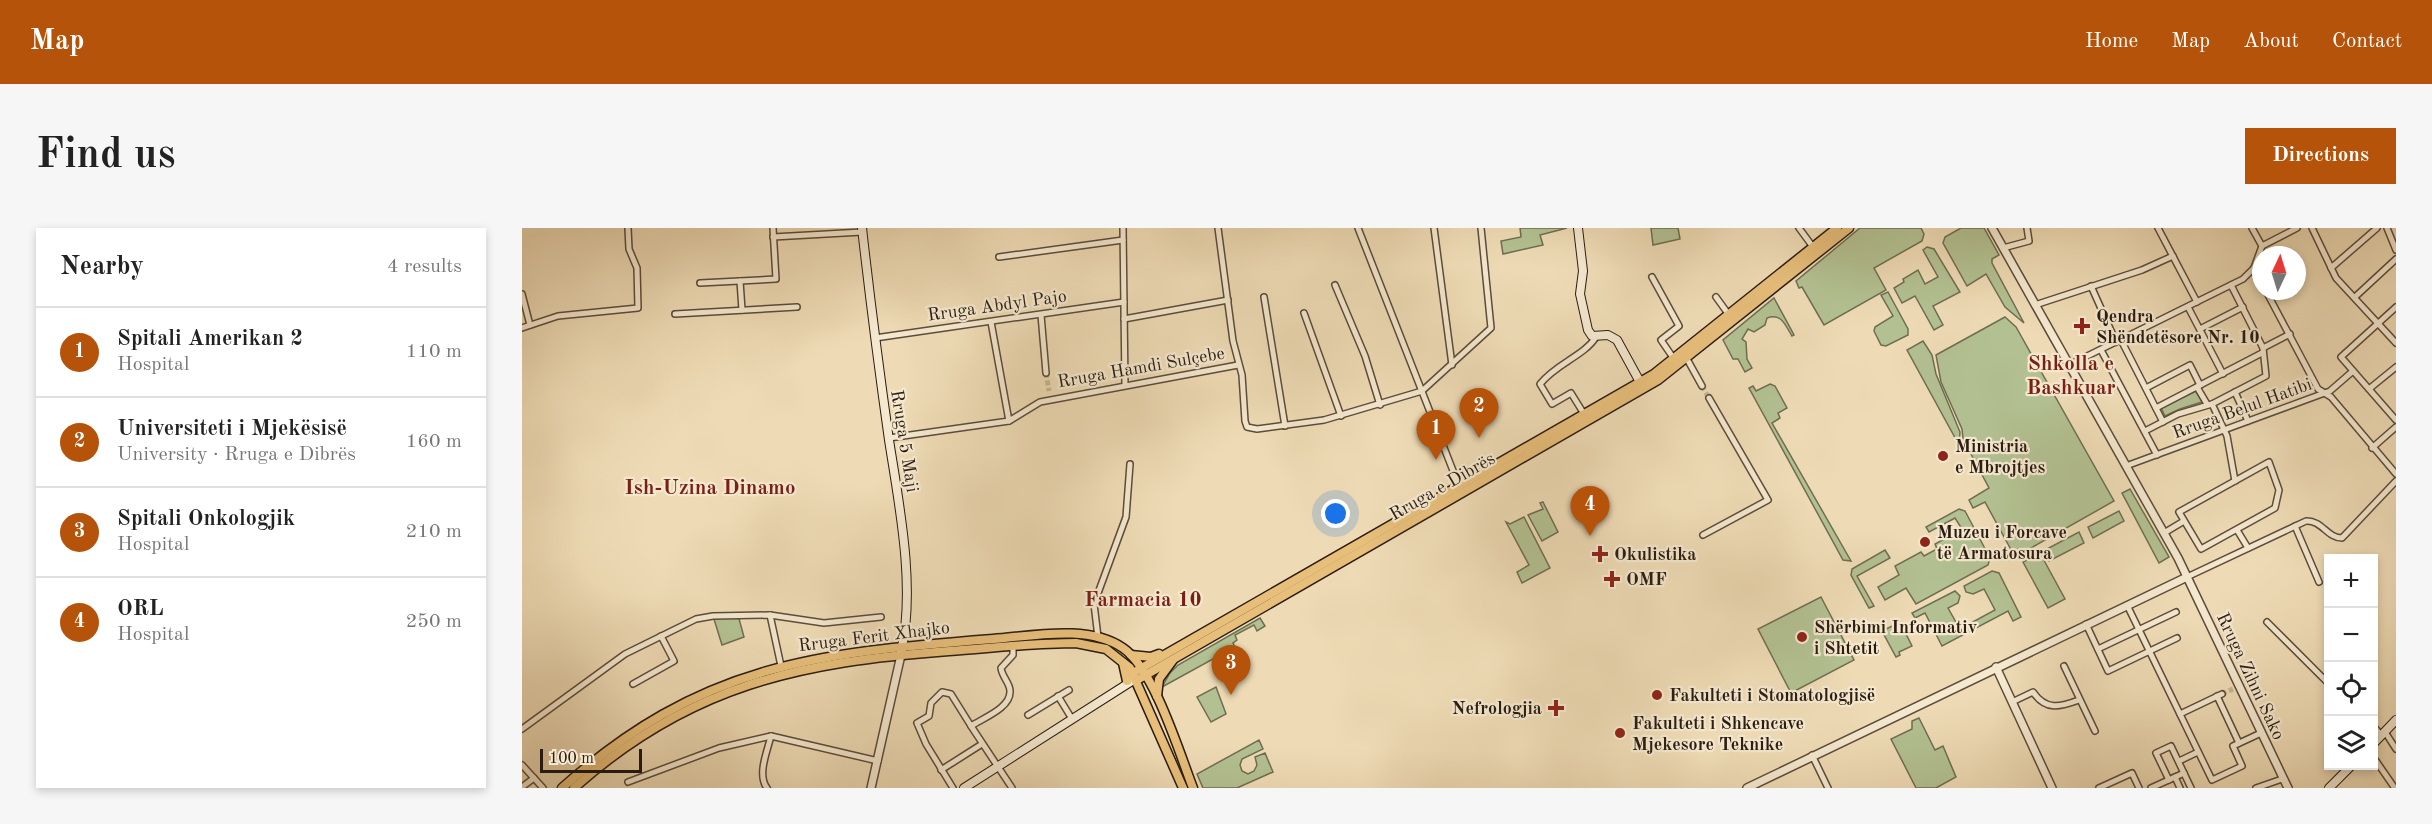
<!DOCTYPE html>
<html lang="en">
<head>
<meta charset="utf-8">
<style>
  body { margin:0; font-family:"Old Standard TT",serif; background:#f6f6f6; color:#222 }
  .controls { position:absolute; right:18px; bottom:18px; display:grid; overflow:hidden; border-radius:0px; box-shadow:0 3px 9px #0003 }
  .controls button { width:54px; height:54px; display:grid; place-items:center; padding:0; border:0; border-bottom:2px solid #e0e0e0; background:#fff; color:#222; font:30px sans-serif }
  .compass { position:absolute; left:1730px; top:18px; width:54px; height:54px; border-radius:50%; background:#fff; box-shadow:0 3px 9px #0003; rotate:4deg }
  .scale { position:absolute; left:18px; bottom:15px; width:102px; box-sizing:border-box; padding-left:6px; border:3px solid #2b1c11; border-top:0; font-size:16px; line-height:21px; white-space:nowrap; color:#2b1c11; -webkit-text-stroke:4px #f4e8cf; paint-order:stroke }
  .you { position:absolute; left:814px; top:286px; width:21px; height:21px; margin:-15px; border:4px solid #fff; border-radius:50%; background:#1a73e8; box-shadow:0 0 0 9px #1a73e833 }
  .badge { display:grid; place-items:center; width:39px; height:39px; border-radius:50%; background:#b45309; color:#fff; font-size:20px; font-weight:700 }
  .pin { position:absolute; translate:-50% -50px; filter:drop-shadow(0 2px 3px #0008) }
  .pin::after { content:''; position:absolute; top:32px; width:21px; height:18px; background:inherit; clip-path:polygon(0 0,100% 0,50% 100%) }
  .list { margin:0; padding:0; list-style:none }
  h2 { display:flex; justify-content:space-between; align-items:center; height:78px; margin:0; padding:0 24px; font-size:26px }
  h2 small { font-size:20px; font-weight:400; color:#767676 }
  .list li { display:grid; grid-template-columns:39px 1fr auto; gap:18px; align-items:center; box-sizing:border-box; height:90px; padding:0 24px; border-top:2px solid #e0e0e0 }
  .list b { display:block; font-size:22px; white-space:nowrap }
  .list p { margin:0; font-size:20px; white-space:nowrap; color:#767676 }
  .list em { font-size:20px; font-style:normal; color:#767676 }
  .icon { flex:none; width:33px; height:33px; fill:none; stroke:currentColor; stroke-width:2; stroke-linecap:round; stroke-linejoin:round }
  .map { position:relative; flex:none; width:1874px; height:560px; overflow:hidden; border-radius:0px }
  header { display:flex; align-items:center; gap:36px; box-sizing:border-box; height:84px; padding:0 30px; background:#b45309; color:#fff }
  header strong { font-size:28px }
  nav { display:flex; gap:33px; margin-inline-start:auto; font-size:21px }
  .intro { display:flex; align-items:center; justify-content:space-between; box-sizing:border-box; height:144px; padding:0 36px }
  h1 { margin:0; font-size:42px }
  .button { padding:15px 27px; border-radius:0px; background:#b45309; color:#fff; font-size:21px; font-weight:700 }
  main { display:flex; gap:36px; padding:0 36px }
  aside { flex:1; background:#fff; border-radius:0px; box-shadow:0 3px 9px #0003 }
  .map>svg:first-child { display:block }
  .green { fill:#b3c192; stroke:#6f6e52; stroke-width:1.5 }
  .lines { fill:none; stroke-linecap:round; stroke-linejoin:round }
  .minor-tunnel { stroke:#c7b594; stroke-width:5; stroke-dasharray:5 2.5; stroke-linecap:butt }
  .minor-casing { stroke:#5c4c3a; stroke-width:8 }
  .tertiary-casing { stroke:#5c4c3a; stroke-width:10 }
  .secondary-casing { stroke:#2b1c11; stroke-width:10 }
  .primary-casing { stroke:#2b1c11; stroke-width:11 }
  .minor { stroke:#f4e8cf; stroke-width:5 }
  .tertiary { stroke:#f4e8cf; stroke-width:7 }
  .secondary { stroke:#f4e8cf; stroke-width:8 }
  .primary { stroke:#e7be7a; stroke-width:8 }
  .poi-dot { fill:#8f2418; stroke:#f4e8cf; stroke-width:2 }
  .labels { text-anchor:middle; stroke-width:4.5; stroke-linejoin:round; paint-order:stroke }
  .street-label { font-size:18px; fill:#2b1c11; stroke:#f4e8cf }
  .poi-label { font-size:18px; font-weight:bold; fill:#2b1c11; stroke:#f4e8cf; text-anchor:start }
  .quarter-label { font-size:21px; font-weight:bold; fill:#7a1f14; stroke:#f4e8cf }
</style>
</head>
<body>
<header>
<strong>Map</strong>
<nav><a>Home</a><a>Map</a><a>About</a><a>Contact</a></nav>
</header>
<div class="intro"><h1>Find us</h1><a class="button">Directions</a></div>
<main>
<aside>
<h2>Nearby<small>4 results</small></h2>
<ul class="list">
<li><span class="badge">1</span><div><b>Spitali Amerikan 2</b><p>Hospital</p></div><em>110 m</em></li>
<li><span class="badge">2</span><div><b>Universiteti i Mjekësisë</b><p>University · Rruga e Dibrës</p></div><em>160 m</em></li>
<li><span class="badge">3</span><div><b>Spitali Onkologjik</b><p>Hospital</p></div><em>210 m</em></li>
<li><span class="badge">4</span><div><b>ORL</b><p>Hospital</p></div><em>250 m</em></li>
</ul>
</aside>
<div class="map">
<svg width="1874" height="560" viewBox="0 0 1874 560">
  <rect width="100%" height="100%" fill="#eedbb5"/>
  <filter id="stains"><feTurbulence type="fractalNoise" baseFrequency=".00333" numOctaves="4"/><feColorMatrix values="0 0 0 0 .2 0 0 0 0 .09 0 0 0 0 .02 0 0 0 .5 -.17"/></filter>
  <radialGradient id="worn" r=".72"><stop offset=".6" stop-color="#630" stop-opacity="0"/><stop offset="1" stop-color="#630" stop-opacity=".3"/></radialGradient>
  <!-- green -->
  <g class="green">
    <path d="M998,0h47l-27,7 3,10 -40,9 -2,-13 20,-4z"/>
    <path d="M1129,0h27l2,11 -27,6z"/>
    <path d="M1338,0h61l3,6 -2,7 -48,27 12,22 -62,35 -22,-38 -3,1 -3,-7z"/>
    <path d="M1439,0h23l15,27 -7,4v4l32,60 -19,-16 -19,-33 -19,12 -24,-43 2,-6z"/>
    <path d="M1405,19l7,2 26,43 -27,14 10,19 -9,5 -19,-34 -13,7 -8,-15 10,-6 -1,-3 15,-9 7,14 13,-7 -15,-27z"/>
    <path d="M1366,64l20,37v6l-22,11 -5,-1 -7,-14 1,-4 18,-11 -12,-21z"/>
    <path d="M1252,70l20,37 -2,1c-7,-11 -10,-23 -25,-18l-2,7 -11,7 -6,-3 -6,10 4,3 1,17 5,9 -7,4 -7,-13h-5l-10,-19z"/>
    <path d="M1483,89l11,10 98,174 -99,56 -30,-55 -12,6 -4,-8 20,-12 -26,-49 -1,-10 -21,-47 -5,-27z"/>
    <path d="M1401,113l9,14 4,19 24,58 -1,13 -52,-95z"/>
    <path d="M1248,156l5,2 12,22 -9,5 2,5 -8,5 79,138 -8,-1 -94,-172 4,-2 3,5z"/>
    <path d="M1674,163l6,11 -22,7 -15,7 -4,-8z"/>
    <path d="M1608,261l39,68 -10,6 -37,-70z"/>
    <path d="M1021,274l15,30 -16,9 -14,-26 15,-6 -3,-6z"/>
    <path d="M1437,281l6,2 25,47 -2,7 -72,39 -10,-16 -21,12 -7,-13 21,-12 -4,-9 26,-14 3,4 13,-7 -2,-5 27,-15 -7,-11 -26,14 -3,-5z"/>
    <path d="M1597,283l5,10 -31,17 -5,-11z"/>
    <path d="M1002,289l26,51 -28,15 -5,-11 12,-7 -23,-43 4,2z"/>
    <path d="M1557,304l5,11 -35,18 -6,-10z"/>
    <path d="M1363,322l5,8 -33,18 17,30 -5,2 -18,-33 1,-6z"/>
    <path d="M1518,325l25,46 -17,9 -25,-46z"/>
    <path d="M1470,343l7,2 22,44 -8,4 -5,-10 -66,35 -17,-33 -10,5 -3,-5 43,-22 5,5 -2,7 -10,5 12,21 35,-19 -11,-21 -11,5 -7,-2 -2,-6z"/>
    <path d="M1299,369l33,63 -63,33 -33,-64z"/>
    <path d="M216,387l6,22 -22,8 -9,-29z"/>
    <path d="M738,390l5,8 -8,5 -3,-6 -19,10 2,5 -4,3 2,4 -73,40 8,-14 8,-8z"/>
    <path d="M1378,394l12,24 -13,6 1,3 -4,2 -14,-26z"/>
    <path d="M694,459l10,27 -15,8 -14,-25z"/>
    <path d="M1397,490l16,32 8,-4 13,31 -20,11h-20l-25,-49 21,-10v-8z"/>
    <path d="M737,512l4,9 -21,10 -2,6 2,6 6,3 6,-3 3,-6 -2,-8 10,-4 8,19 -36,16h-34l-6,-14z"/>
  </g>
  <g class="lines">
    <!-- minor-tunnel -->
    <g class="minor-tunnel">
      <path d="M524,145l3,18"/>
      <path d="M1180,158l7,12"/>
      <path d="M1700,466l11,-5"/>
    </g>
    <!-- minor casing -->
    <g class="minor-casing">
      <g id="minor">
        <path d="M601,0l2,157"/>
        <path d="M696,0l15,113 9,34 3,46 2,6 10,2 67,-9 98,-29 69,-63 -10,-100"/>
        <path d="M836,0l101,258"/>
        <path d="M912,0l18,137"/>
        <path d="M1277,0l14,19"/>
        <path d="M1636,0l39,74"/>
        <path d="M1730,0l10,18"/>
        <path d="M1790,0l24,50 60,65"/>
        <path d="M1865,0l9,22"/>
        <path d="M251,9l89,-5"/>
        <path d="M1481,20l26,-7 -2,-13"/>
        <path d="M477,29l124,-17"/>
        <path d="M1732,40l7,13"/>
        <path d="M1809,40l46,-40"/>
        <path d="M1130,49l27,49 -18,14 13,19"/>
        <path d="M218,53l2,29"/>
        <path d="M178,55l76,-4 -3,-51"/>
        <path d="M813,57l30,71 15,49"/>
        <path d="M1569,58l25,56"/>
        <path d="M1744,63l52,98 13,8 65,77"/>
        <path d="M0,66l8,31"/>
        <path d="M742,69l21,129"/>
        <path d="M1194,69l13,18"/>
        <path d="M1833,69l41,-38"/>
        <path d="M1513,77l107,-35 31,-14"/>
        <path d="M1666,79l35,67"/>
        <path d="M1874,79l-55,50 55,63"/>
        <path d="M782,85l37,103"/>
        <path d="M153,86l122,-7"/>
        <path d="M519,87l5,58"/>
        <path d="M602,91l104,-19"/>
        <path d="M469,94l18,99"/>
        <path d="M0,100l36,-12 80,-8 -1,-40 -8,-19 -1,-21"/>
        <path d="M1678,101l43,-22"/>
        <path d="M353,110l249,-36"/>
        <path d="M1599,112l42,82"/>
        <path d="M1741,120l27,-14"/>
        <path d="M1579,122l56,105"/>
        <path d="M1165,131l15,27"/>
        <path d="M1547,137l174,-86 11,-11 8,-22 35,-18"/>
        <path d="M1675,159l10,17"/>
        <path d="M1624,160l44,-23 10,20"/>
        <path d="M1847,161l27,-22"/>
        <path d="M1713,164l13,29"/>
        <path d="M1690,176l15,32 8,45"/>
        <path d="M1634,180l106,-55"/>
        <path d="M1062,186l-13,-21 -19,11 -12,-20c17,-21 44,-28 56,-47"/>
        <path d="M1623,203l33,-17 34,-10 54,-28 -3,-28 -32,-63"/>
        <path d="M367,210l120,-17 31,-19 198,-37"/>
        <path d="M1850,220l24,-21"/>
        <path d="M1747,234l10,28 -4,18 -74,41 -22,-37z"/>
        <path d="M1604,238l204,-75 23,-20"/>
        <path d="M1773,298l24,56"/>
        <path d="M1715,302l11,18"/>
        <path d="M1642,305l20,-12"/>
        <path d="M1181,307l65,-35 -59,-102"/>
        <path d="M1665,349l119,-56c16,-1 21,17 36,17l54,-57"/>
        <path d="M1605,377l85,175 30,-14 -9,-20 28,-13"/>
        <path d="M248,387l11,51"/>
        <path d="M1745,394l61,61"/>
        <path d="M1564,396l22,47 69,-33"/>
        <path d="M576,409l-4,-33 32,-87 4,-53"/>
        <path d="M1576,421l78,-37"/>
        <path d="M1542,438l31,65"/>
        <path d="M111,456l41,-23 -13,-25"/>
        <path d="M536,468l14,23"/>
        <path d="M1695,468l22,47"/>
        <path d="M1490,474l21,-10c13,19 27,15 46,8"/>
        <path d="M1658,486l42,-20"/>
        <path d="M506,487l41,-25"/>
        <path d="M1852,499l7,8"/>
        <path d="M0,501l103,-75 71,-35 17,-3 57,-1 54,8 57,-6"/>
        <path d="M1863,504l11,17"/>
        <path d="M1290,527l16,33"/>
        <path d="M1852,530l20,29"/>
        <path d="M1657,533l19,-9"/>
        <path d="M0,537l21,23"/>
        <path d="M419,542l41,-26"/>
        <path d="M1653,549l5,11"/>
        <path d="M1647,552l-13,-27 15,-7 20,42"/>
        <path d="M106,554l91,-34 52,-12 107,25"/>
        <path d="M0,559l12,-9"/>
        <path d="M245,560c-10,-13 0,-36 4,-52"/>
        <path d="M431,560l-27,-44 -9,-21 12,-7 2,-13 11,-11 9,2 20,32"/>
        <path d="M490,560l-41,-62c12,-8 40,-18 39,-35 0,-8 -8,-14 -9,-23l12,-13v-9"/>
        <path d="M1577,560l33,-15 7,15"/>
        <path d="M1629,560l33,-15"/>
        <path d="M1734,560l26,-9"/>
      </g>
    </g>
    <!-- tertiary casing -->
    <g class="tertiary-casing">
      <g id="tertiary">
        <path d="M1470,0l186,330 110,230"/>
        <path d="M1474,439l56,121"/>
        <path d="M349,560l30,-133"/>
        <path d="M1225,560l440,-211"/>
      </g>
    </g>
    <!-- secondary casing -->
    <g class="secondary-casing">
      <g id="secondary">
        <path d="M340,0c8,71 17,141 27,212 10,64 27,148 12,212"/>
        <path d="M1056,0l5,43 -3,23 8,36 4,6 16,-1 9,5 23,42"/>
        <path d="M1852,515l22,-23"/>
        <path d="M442,560l168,-107"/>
        <path d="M1807,560l22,-22"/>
      </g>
    </g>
    <!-- primary casing -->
    <g class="primary-casing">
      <g id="primary">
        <path d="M609,427l20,2 8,-3"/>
        <path d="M601,435l4,18"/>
        <path d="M611,445l521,-299 183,-146"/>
        <path d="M615,452l521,-300 191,-152"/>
        <path d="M635,468l2,-17 14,-19"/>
        <path d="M40,560c139,-124 253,-135 431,-149 40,-3 95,-15 130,9 31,21 56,104 70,140"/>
        <path d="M52,560c115,-103 226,-126 375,-137 43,-3 85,-8 127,-8l30,6 24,19 53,120"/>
      </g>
    </g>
    <!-- minor -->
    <use href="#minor" class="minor"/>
    <!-- tertiary -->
    <use href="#tertiary" class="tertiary"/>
    <!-- secondary -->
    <use href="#secondary" class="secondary"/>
    <!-- primary -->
    <use href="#primary" class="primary"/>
  </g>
  <!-- markers -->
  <g class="poi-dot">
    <path d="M1557 89h6v6h6v6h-6v6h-6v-6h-6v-6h6z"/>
    <circle cx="1421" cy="228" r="6"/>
    <circle cx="1403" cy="314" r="6"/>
    <path d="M1075 317h6v6h6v6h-6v6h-6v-6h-6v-6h6z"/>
    <path d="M1087 342h6v6h6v6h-6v6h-6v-6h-6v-6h6z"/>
    <circle cx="1280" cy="409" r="6"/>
    <circle cx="1135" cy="467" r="6"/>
    <path d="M1031 471h6v6h6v6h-6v6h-6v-6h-6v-6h6z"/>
    <circle cx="1098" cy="505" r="6"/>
  </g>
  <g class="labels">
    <!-- street labels -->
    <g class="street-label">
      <text transform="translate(475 77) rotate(-8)" y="6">Rruga Abdyl Pajo</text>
      <text transform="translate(619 139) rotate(-10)" y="6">Rruga Hamdi Sulçebe</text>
      <text transform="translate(1720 180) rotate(-20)" y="6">Rruga Belul Hatibi</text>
      <text transform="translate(383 213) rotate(81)" y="6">Rruga 5 Maji</text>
      <text transform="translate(920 258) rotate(-30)" y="6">Rruga e Dibrës</text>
      <text transform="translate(352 408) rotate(-7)" y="6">Rruga Ferit Xhajko</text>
      <text transform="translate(1729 448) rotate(65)" y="6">Rruga Zihni Sako</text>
    </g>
    <!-- poi labels -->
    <g class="poi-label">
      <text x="1574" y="94">Qendra<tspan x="1574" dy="21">Shëndetësore Nr. 10</tspan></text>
      <text x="1433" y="224">Ministria<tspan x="1433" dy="21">e Mbrojtjes</tspan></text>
      <text x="1415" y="310">Muzeu i Forcave<tspan x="1415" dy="21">të Armatosura</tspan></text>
      <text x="1092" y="332">Okulistika</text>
      <text x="1104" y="357">OMF</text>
      <text x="1292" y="405">Shërbimi Informativ<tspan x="1292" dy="21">i Shtetit</tspan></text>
      <text x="1147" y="473">Fakulteti i Stomatologjisë</text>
      <text x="1020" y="486" text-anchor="end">Nefrologjia</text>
      <text x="1110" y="501">Fakulteti i Shkencave<tspan x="1110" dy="21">Mjekesore Teknike</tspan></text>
    </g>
    <!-- quarter labels -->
    <g class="quarter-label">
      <text x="1549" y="142">Shkolla e<tspan x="1549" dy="24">Bashkuar</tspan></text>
      <text x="188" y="266">Ish-Uzina Dinamo</text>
      <text x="621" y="378">Farmacia 10</text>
    </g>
  </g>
  <rect width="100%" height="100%" filter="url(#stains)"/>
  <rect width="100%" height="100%" fill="url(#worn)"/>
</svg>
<div class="controls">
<button>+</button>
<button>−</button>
<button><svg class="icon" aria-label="locate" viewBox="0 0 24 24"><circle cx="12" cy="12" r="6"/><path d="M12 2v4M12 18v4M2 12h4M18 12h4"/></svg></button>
<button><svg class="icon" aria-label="layers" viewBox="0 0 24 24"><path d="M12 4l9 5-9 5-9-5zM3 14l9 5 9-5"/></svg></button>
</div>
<svg class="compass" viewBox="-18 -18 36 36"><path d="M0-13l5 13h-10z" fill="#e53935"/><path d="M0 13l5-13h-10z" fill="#767676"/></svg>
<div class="scale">100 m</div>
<div class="you"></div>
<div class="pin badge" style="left:914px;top:232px">1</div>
<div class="pin badge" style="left:957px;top:210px">2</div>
<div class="pin badge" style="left:709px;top:467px">3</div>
<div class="pin badge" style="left:1068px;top:308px">4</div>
</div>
</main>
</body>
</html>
